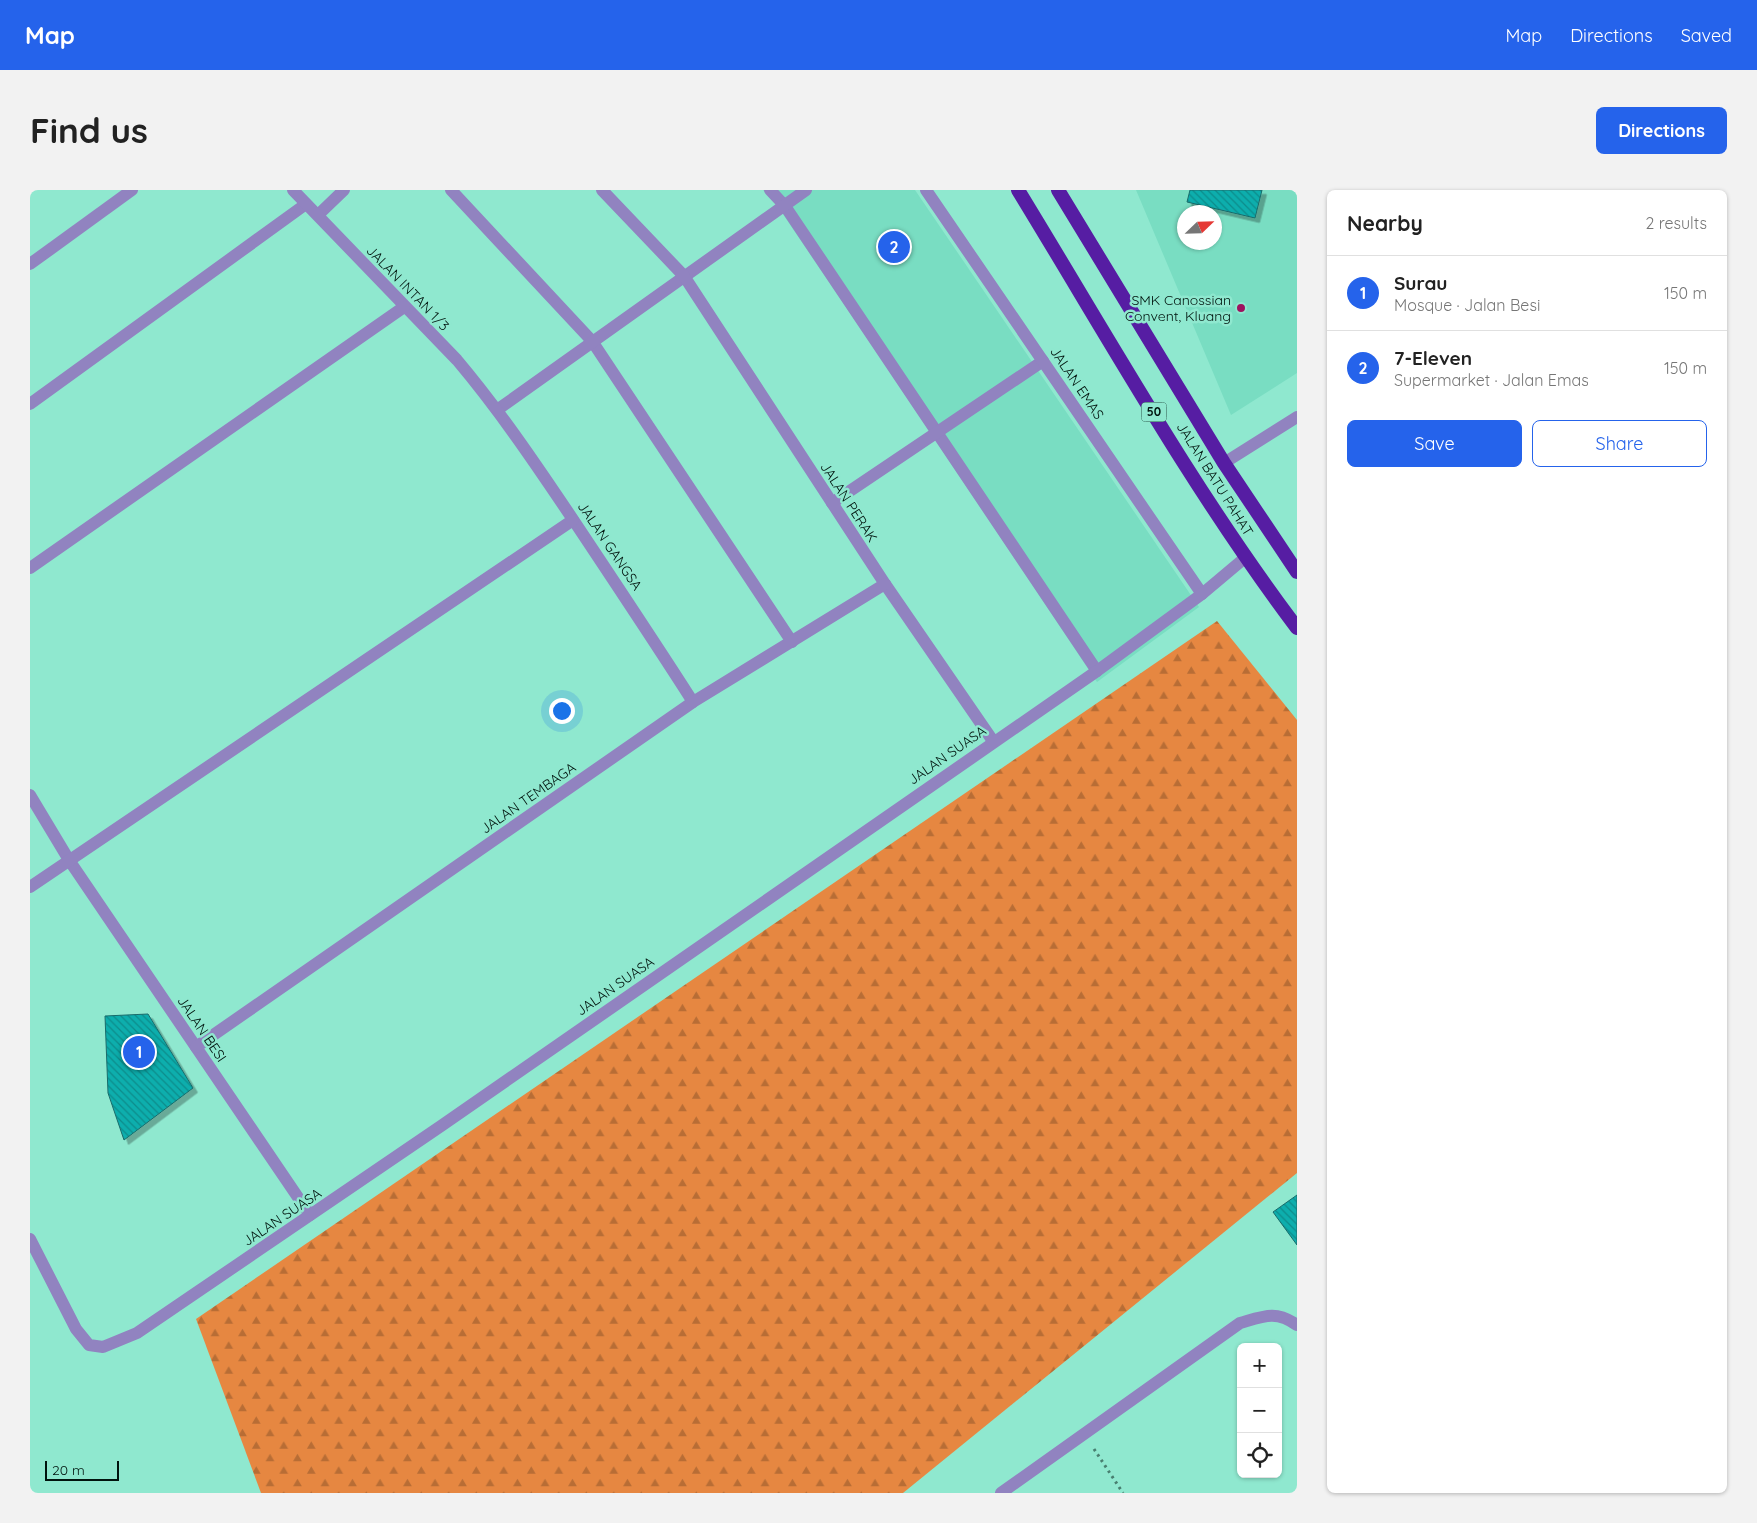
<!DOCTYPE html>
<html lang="en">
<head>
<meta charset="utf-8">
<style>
  body { margin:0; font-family:Quicksand,sans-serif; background:#f2f2f2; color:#222 }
  .controls { position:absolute; right:15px; bottom:15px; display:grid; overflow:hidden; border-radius:8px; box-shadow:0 1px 4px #0004 }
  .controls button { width:45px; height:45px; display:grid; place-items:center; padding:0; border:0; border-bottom:1px solid #e0e0e0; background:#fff; color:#222; font:25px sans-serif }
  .compass { position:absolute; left:1147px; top:15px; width:45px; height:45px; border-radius:50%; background:#fff; box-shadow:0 1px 4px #0004; rotate:67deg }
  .scale { position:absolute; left:15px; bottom:12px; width:74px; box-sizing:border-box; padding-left:5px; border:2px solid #00140e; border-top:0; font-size:14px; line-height:18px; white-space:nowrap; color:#00140e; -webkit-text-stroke:4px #8fe8cf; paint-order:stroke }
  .you { position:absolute; left:531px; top:520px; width:18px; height:18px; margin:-12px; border:4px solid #fff; border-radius:50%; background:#1a73e8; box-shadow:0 0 0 8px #1a73e833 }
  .badge { display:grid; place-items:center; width:32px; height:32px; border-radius:50%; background:#2563eb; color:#fff; font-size:16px; font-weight:700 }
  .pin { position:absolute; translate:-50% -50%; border:2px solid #fff; box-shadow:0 1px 5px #0006 }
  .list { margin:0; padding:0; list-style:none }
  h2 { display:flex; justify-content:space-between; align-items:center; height:65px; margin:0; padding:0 20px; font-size:21px }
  h2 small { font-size:16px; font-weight:400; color:#767676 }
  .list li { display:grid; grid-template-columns:32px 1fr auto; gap:15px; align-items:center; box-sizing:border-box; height:75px; padding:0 20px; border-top:1px solid #e0e0e0 }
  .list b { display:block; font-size:19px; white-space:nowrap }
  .list p { margin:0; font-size:16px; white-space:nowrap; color:#767676 }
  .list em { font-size:16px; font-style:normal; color:#767676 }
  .actions { display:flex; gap:10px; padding:15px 20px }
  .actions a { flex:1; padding:11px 0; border:1px solid #2563eb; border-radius:8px; text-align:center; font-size:18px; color:#2563eb }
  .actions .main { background:#2563eb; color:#fff }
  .icon { flex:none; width:28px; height:28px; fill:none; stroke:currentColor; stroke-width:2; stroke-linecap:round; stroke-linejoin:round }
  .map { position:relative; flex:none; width:1267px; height:1303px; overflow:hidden; border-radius:8px }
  header { display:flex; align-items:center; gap:30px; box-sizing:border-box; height:70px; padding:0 25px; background:#2563eb; color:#fff }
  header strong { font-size:24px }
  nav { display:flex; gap:28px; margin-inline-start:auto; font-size:18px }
  .intro { display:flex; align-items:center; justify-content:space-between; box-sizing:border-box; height:120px; padding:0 30px }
  h1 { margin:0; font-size:35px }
  .button { padding:12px 22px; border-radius:8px; background:#2563eb; color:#fff; font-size:18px; font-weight:700 }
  main { display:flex; gap:30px; padding:0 30px }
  aside { flex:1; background:#fff; border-radius:8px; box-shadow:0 1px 4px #0004 }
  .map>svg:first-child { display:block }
  .built { fill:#79ddc2; fill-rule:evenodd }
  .forest { fill:url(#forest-firs) }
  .building { fill:url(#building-back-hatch); stroke:#1a6b6a; filter:url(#shadow) }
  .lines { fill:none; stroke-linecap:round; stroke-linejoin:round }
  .path { stroke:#487f70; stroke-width:3; stroke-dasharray:2.5 4; stroke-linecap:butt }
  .service { stroke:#9183c0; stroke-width:12 }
  .minor { stroke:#9183c0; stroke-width:12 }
  .trunk { stroke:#561da3; stroke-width:14 }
  .poi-dot { fill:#9d125f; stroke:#8fe8cf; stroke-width:2 }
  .labels { text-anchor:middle; stroke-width:5; stroke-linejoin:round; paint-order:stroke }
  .shield { fill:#8fe8cf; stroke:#2b5448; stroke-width:1 }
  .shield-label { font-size:12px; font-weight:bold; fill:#00140e }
  .street-label { font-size:14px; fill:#00140e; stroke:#8fe8cf }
  .poi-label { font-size:14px; fill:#00140e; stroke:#8fe8cf; text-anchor:end }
</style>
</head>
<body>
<header>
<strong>Map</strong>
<nav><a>Map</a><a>Directions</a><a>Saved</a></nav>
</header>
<div class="intro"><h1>Find us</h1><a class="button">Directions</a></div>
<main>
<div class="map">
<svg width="1267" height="1303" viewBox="0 0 1267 1303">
  <defs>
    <pattern id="forest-firs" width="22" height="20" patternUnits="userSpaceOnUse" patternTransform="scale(1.25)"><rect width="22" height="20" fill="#e68741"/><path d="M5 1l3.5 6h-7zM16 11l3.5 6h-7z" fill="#b86d35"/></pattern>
    <pattern id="building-back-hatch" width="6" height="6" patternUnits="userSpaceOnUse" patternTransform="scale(1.25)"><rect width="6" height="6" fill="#0eaead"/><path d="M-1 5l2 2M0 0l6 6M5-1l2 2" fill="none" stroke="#0b8c8b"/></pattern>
    <filter id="shadow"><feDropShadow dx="4.5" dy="4.5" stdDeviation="0" flood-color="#0004"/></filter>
  </defs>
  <rect width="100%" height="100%" fill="#8fe8cf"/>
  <!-- built -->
  <g class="built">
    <path d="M733,0h152l284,417 -102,75 -230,-344 -91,-134z"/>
    <path d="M1106,0h161v183l-66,42zM1154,22h30v30h-30z"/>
  </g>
  <!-- forest -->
  <path class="forest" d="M1187,431l80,99v453l-394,320h-642l-65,-174z"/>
  <!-- building -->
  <g class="building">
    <path d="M1160,0h72l-7,28 -68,-16z"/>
    <path d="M118,824l45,74 -69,52 -16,-47 -3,-77z"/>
    <path d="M1267,1005v50l-24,-33z"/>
  </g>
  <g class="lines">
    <!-- path -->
    <path class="path" d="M1064,1259l29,44"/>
    <!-- service -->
    <g class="service">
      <path d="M421,0l141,151 200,301"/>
      <path d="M740,0l15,16 312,465"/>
      <path d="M288,25l26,-25"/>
      <path d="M0,214l276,-200"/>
      <path d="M467,220l309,-220"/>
      <path d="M802,313l211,-142"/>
      <path d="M971,1303l239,-170c24,-7 36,-13 57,2"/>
    </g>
    <!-- minor -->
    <g class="minor">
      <path d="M263,0l164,170c43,51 80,106 117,161 40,60 80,120 119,181"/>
      <path d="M572,0l82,86 201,308 108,157"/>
      <path d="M896,0l276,404"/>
      <path d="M0,74l102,-74"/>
      <path d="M1194,273l73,-46"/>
      <path d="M0,378l374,-261"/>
      <path d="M0,605l39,65 241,355"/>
      <path d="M0,697l543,-367"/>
      <path d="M166,857l497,-345 192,-118"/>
      <path d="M0,1049l46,90 13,16 14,2 34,-14 304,-207 656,-455 105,-77 44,-37"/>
    </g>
    <!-- trunk -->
    <g class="trunk">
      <path d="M988,0c90,147 175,300 279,438"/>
      <path d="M1028,0l166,273 73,109"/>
    </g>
  </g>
  <!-- markers -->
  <circle class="poi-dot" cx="1211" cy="118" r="5"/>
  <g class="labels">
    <!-- shield labels -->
    <rect class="shield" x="1111.5" y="212.5" width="25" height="19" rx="4"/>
    <g class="shield-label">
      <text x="1124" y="226">50</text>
    </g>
    <!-- street labels -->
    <g class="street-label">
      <text transform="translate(378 98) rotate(46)" y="5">JALAN INTAN 1/3</text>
      <text transform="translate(1047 193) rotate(56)" y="5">JALAN EMAS</text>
      <text transform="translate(1185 289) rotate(58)" y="5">JALAN BATU PAHAT</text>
      <text transform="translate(819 312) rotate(57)" y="5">JALAN PERAK</text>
      <text transform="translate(580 356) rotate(56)" y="5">JALAN GANGSA</text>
      <text transform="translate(917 565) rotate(-35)" y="5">JALAN SUASA</text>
      <text transform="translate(498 608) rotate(-35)" y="5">JALAN TEMBAGA</text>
      <text transform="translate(585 796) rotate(-35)" y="5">JALAN SUASA</text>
      <text transform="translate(172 839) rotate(56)" y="5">JALAN BESI</text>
      <text transform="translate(252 1027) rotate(-34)" y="5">JALAN SUASA</text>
    </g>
    <!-- poi labels -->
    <g class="poi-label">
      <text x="1201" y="115">SMK Canossian<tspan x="1201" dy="16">Convent, Kluang</tspan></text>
    </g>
  </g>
</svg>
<div class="controls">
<button>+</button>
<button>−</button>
<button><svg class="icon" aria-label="locate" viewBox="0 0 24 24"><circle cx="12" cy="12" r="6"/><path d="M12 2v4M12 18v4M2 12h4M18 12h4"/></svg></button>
</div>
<svg class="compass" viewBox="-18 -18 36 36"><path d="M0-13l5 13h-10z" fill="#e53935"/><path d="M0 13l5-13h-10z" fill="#767676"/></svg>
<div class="scale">20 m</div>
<div class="you"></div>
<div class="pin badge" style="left:109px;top:862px">1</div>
<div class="pin badge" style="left:864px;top:57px">2</div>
</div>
<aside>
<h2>Nearby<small>2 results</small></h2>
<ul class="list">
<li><span class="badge">1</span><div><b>Surau</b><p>Mosque · Jalan Besi</p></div><em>150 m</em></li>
<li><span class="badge">2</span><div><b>7-Eleven</b><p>Supermarket · Jalan Emas</p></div><em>150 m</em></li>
</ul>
<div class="actions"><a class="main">Save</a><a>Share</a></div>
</aside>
</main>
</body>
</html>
